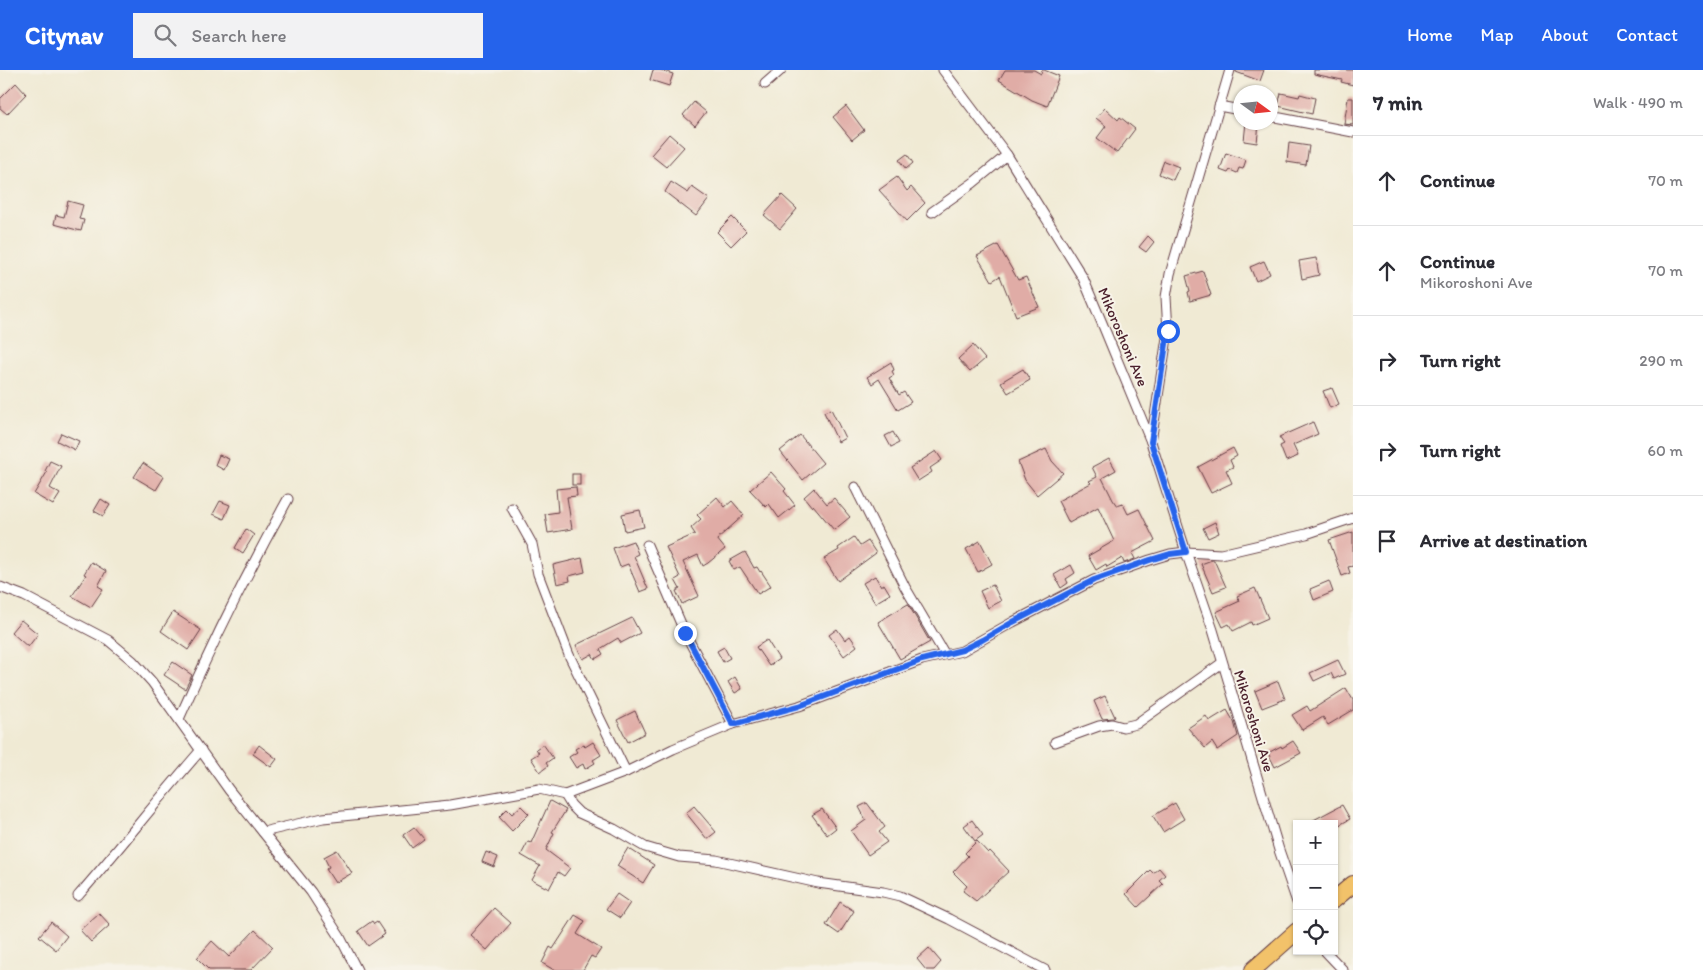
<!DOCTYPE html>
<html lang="en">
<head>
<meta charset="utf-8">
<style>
  body { margin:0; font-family:Itim,sans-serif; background:#f2f2f3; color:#2b2b33 }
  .controls { position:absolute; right:15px; bottom:15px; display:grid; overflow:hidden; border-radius:0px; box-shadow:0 1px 4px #0004 }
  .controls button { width:45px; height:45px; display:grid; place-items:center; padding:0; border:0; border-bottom:1px solid #e1e1e2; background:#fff; color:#2b2b33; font:25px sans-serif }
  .compass { position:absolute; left:1233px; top:15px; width:45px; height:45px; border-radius:50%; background:#fff; box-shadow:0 1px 4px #0004; rotate:105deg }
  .stop { position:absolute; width:15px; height:15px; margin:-11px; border:4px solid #2563eb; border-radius:50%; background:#fff }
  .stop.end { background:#2563eb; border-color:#fff; box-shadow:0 1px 5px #0008 }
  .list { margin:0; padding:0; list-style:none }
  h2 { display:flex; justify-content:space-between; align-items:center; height:65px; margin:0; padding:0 20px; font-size:21px }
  h2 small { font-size:16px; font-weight:400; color:#7c7c81 }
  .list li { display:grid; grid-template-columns:32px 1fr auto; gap:15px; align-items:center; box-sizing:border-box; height:90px; padding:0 20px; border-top:1px solid #e1e1e2 }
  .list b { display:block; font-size:19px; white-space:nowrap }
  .list p { margin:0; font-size:16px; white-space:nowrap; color:#7c7c81 }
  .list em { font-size:16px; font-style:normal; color:#7c7c81 }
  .icon { flex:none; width:28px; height:28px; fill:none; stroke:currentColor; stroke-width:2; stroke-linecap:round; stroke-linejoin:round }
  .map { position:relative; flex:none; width:1353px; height:900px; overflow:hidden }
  header { display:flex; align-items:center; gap:30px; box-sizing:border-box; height:70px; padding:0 25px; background:#2563eb; color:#fff }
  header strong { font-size:24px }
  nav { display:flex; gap:28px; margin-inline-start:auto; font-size:18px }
  .search { width:350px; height:45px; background:#f2f2f3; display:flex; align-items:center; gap:12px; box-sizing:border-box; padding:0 18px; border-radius:0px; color:#7c7c81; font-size:19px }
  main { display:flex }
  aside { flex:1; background:#fff }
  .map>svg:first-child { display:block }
  .building { fill:#e0aca6 }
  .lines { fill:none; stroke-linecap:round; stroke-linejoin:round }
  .street-casing { stroke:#633d44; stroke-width:11 }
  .highway-casing { stroke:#633d44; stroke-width:18 }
  .street { stroke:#fff; stroke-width:9 }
  .highway { stroke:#f2c26a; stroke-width:16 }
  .route { stroke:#2563eb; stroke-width:6 }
  .labels { text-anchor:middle; stroke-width:4; stroke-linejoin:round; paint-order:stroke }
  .street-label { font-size:15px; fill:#4a1f2b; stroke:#f7f3e8 }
</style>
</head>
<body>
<header>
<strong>Citynav</strong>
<div class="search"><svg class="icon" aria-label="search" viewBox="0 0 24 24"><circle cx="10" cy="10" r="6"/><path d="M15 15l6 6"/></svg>Search here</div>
<nav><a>Home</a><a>Map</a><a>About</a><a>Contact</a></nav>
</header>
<main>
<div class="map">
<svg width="1353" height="900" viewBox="0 0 1353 900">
  <rect width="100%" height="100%" fill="#f7f3e8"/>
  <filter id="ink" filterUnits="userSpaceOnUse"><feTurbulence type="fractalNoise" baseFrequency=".02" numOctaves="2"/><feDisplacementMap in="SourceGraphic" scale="10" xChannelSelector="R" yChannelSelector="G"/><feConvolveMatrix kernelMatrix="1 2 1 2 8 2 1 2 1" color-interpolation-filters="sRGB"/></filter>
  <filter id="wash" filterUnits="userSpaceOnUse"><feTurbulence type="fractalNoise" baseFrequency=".0096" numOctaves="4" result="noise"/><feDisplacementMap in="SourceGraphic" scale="20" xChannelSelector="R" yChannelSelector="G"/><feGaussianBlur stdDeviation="1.12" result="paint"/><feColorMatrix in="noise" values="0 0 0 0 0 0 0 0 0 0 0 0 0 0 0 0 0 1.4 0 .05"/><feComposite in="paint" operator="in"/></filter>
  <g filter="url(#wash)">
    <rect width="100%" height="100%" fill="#f0ead4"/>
    <g id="blocks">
      <!-- building -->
      <g class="building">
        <path d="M653,0h7l13,4 -4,12 -19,-6z"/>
        <path d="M1005,0h29l7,4 1,-4h2l15,6 -12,30 -15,-6 -33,-20z"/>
        <path d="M1236,0h28l-4,11 -24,-9z"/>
        <path d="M1314,0h39v15l-12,-3 1,-2 -28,-6z"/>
        <path d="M16,13l10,11 -19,20 -7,-6v-9z"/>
        <path d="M1281,23l18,4 1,-3 15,4 -3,16 -34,-8z"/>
        <path d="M1348,28h5v27l-9,-1z"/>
        <path d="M694,32l12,10 -11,14 -12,-11z"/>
        <path d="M846,36l18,24 -12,10 -19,-23z"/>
        <path d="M1105,38l13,12 2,-3 15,12 -18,24 -20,-15 9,-12 -10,-8z"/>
        <path d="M1246,52l13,1 -2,20 -13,-2z"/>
        <path d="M669,64l15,13 -18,20 -15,-12z"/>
        <path d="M1289,73l20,3 -3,19 -19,-3z"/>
        <path d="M1226,83l20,7 -3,9 -4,-1 -2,5 -7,-3 -2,3 -8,-3z"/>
        <path d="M907,84l6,9 -7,6 -7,-9z"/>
        <path d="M1164,91l15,6 -6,13 -14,-6z"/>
        <path d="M897,107l10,14 4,-4 14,16 -18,18 -28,-31z"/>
        <path d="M671,112l17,11 4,-6 17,12 -13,17 -31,-24z"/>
        <path d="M782,125l15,14 -17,20 -16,-14z"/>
        <path d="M68,131l15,4 -4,14 5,1 -3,11 -27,-7 2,-9 8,2z"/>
        <path d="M732,147l14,14 -15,15 -14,-14z"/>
        <path d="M1148,166l6,6 -8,10 -7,-5z"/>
        <path d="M998,175l20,35 8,-3 13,30 -23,9 -16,-40 -8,5 -15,-25z"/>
        <path d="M1316,188l3,17 -17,4 -3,-18z"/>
        <path d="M1264,191l6,13 -14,7 -6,-14z"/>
        <path d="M1203,201l8,24 -21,6 -2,-9 2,-1 -4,-15z"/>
        <path d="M973,275l12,14 -15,13 -12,-13z"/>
        <path d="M891,292l3,8 -2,1 2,4 -5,3 10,17 5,-3 7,10 -13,8 -19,-31 -7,5 -5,-7z"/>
        <path d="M1023,299l7,11 -22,13 -7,-11z"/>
        <path d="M1332,318l7,16 -9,4 -7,-17z"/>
        <path d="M831,339l14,29 -7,4 -14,-30z"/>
        <path d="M1313,352l5,12 -25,11 5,11 -12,5 -6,-15 4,-2 -5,-7z"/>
        <path d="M893,362l6,11 -8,4 -6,-11z"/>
        <path d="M61,363l18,8 -4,9 -18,-9z"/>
        <path d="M800,365l23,28 -20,17 -23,-29z"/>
        <path d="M1233,378l4,8 -7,4 3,7 -7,3 6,13 -21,10 -13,-26z"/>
        <path d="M1046,379l6,12 11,12 -26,22 -12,-15 -7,-18z"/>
        <path d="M936,381l6,9 -12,8 2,4 -14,9 -8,-13z"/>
        <path d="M219,385l10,4 -5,11 -9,-5z"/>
        <path d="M1109,388l7,12 -14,8 11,22 4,6 6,-2 5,10 11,-5 16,32 -23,12 3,6 -11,4 -2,-5 -15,9 -1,-3 -10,6 -8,-14 26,-15 -16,-34 -29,16 -11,-22 33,-18 -2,-2 8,-4 -5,-10z"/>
        <path d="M50,391l11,5 -11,22 10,6 -7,11 -19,-11 13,-22 -2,-1z"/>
        <path d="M143,393l21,14 -8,13 -22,-13z"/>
        <path d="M771,402l15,17 -2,2 11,14 -16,13 -10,-14 -3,3 -16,-17z"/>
        <rect x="572" y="404" width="8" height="11"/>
        <path d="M576,417l1,9 -10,1 5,32 -24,4 -3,-19 13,-2 -2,-23z"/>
        <path d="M814,418l13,16 7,-6 16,19 -16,13 -21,-25 -1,2 -8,-10z"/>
        <path d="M717,427l8,10 7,-6 12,14 -27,24 8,10 -17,14 -5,3 -5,-11 -15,7 16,34 -17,8 -6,-13 4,-2 -5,-9 5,-3 -14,-30 29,-13 -4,-6 10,-9 -4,-4z"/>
        <path d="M101,429l9,6 -7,11 -9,-5z"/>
        <path d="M220,431l10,4 -6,14 -11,-5z"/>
        <path d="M640,440l4,17 -19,4 -3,-17z"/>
        <path d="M1215,452l4,11 -11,5 -5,-10z"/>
        <path d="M246,459l8,6 -11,18 -8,-5z"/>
        <path d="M1353,462v34l-5,1 2,6 -8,3 -13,-36z"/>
        <path d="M854,467l6,9 8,-5 8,12 -38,28 -14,-22 15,-9 -1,-2z"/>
        <path d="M633,471l5,13 -4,2 14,33 -8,3 -12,-28 -8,3 -7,-19z"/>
        <path d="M980,471l12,23 -14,8 -12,-23z"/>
        <path d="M745,482l9,16 3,-1 3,5 1,-1 10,15 -13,8 -18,-27 -6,3 -5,-9z"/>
        <path d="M582,488l3,14 -16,4 1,5 -13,3 -4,-19z"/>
        <path d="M1212,490h2l12,27 -13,5 -12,-28z"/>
        <path d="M91,492l15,9 -8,15 5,3 -12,18 -19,-11 14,-21 -2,-1z"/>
        <path d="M1071,495l4,8 -9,6 2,4 -7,5 -7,-13z"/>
        <path d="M875,506l6,10 3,-2 6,10 -15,9 -12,-20z"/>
        <path d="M1329,511l4,11 -19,8 -4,-11z"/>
        <path d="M993,515l8,16 -13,7 -8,-17z"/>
        <path d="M1255,518l13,30 -16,7 -1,-3 -18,9 -4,-7 -6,3 -7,-15 24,-11 -3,-5z"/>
        <path d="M908,534l22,38 -30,17 -22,-37z"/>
        <path d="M173,542l28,18 -13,20 -27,-19z"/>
        <path d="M632,548l8,15 -19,10 -3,-5 -18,11 3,5 -8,5 -3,-5 -9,5 -7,-14z"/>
        <path d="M21,550l17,14 -10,13 -17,-15z"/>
        <path d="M837,559l8,11 5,-4 7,10 -13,10 -15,-21z"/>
        <path d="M767,570l12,19 -10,7 -13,-19z"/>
        <path d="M724,577l6,11 -7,4 -6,-11z"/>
        <path d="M1338,590l7,14 -11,5 -3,-6 -17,8 -4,-8z"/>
        <path d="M173,592l19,13 -7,14 -21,-14z"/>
        <path d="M735,607l7,12 -7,4 -7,-11z"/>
        <path d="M1278,611l7,18 -23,9 -7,-17z"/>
        <path d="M1346,618l7,12v10l-25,15 -5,-8 -21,13 -10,-15 15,-9 3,5z"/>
        <path d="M1105,626l10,21 -1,1 -12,1 -8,-18z"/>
        <path d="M1227,640l7,12 4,14 -21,14 -5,-8 -7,6 -17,-20 18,-12 3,5z"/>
        <path d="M635,641l10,22 -17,9 -11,-22z"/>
        <path d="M1293,671l8,12 -26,14 -7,-14 13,-7 1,2z"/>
        <path d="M593,672l8,13 -8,5 2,3 -10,6 -2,-5 -7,4 -7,-11 8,-5 -2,-3 9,-5 1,3z"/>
        <path d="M543,674l10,14 -7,5 2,3 -8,6 -9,-14 8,-5 -3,-4z"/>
        <path d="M259,675l18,14 -6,8 -18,-13z"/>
        <path d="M550,731l16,9 -14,22 2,1 -8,17 24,18 -6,8 -6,-4 -9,17 -17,-9 8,-14 -19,-11 7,-13 3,1z"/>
        <path d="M867,733l18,24 -6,5 8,10 -19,13 -17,-24 15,-11 -7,-13z"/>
        <path d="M1175,733l9,16 -21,13 -10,-16z"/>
        <path d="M1342,735l8,14 -16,9v-4h-28z"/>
        <path d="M521,736l8,8 -17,17 -13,-14 8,-8 5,5z"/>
        <path d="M694,736l22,26 -9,7 -21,-26z"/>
        <path d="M822,739l14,19 -9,7 -15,-20z"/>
        <path d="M972,750l11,15 -8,6 -11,-15z"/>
        <path d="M414,757l10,12 -12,9 -9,-13z"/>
        <path d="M977,771l11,12 2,-2 19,20 -33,30 -13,-10 4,-5 -14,-14 15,-16 -3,-3z"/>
        <path d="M628,778l26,17 -11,18 -26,-17z"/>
        <path d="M337,780l15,23 -17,10 -9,-14 3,-2 -5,-10z"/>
        <path d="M486,782l12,5 -4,10 -12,-5z"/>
        <path d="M1159,798l6,7 -6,5 4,4 -25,23 -12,-13 24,-24 3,3z"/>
        <path d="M617,824l13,9 -10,15 -14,-9z"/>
        <path d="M840,832l14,9 -15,23 -13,-9z"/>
        <path d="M494,838l17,15 -24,27 -17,-15z"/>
        <path d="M99,843l11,12 -19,17 -11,-12z"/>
        <path d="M575,845l10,6 -8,13 24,15 -6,9 -4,-2 -8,14h-29l-12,-7 8,-16 3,2z"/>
        <path d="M372,851l2,3 3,-2 8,12 -17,12 -10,-15z"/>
        <path d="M51,852l16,14 -11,14 -17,-14z"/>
        <path d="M255,860l18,17 -22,23h-42l-12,-12 15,-17 17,16z"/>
        <path d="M929,878l12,14 -7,8h-8l-9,-11z"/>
      </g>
    </g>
  </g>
  <g filter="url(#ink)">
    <use href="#blocks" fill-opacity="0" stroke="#633d44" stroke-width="1"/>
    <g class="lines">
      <!-- street casing -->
      <g class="street-casing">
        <g id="street">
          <path d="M943,0l64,85 76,123 19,45 49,119 35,110 27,78 66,220 18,52"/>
          <path d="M765,14l16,-14"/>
          <path d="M1219,36l21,4"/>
          <path d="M1270,46l83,16"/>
          <path d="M932,142l41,-29 34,-28"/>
          <path d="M1151,372l17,-111 -2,-34 4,-23 60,-204"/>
          <path d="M855,417l50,100 39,66"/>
          <path d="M512,438l20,36 6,30 31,81 57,117"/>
          <path d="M647,475l38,88 48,91"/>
          <path d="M0,517l24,9 84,44 25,21 19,21 77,108 82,102 29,45 17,33"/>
          <path d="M179,649c33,-75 69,-148 109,-220"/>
          <path d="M1055,672l44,-16 13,-2 11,3 13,-3 86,-61"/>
          <path d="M565,725l6,10 8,8 35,16 31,18 34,10 37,3 102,23 65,9 17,4 49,23 96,51"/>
          <path d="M263,762l60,-14 127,-13 89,-16 26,6 61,-23 47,-23 60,-25 66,-18 123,-46 40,-9 51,-29 81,-42 56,-20 20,-6 16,-2 35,2 85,-20 47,-16"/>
          <path d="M78,826c42,-48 81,-98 123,-146"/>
          <path d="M1325,881l18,19"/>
        </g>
      </g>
      <!-- highway casing -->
      <g class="highway-casing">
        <g id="highway">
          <path d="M1334,830l19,-16"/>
          <path d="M1253,900l44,-39"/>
        </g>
      </g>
      <!-- street -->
      <use href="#street" class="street"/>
      <!-- highway -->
      <use href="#highway" class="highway"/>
    </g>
  </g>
  <g class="lines" filter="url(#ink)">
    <!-- route -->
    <path class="route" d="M685,563l48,91 66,-18 123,-46 40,-10 20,-10 31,-18 81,-42 56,-20 20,-6 16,-2 -35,-110 17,-111"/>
  </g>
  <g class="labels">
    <!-- street labels -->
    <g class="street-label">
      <text transform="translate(1123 267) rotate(67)" y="5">Mikoroshoni Ave</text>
      <text transform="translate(1254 651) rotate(73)" y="5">Mikoroshoni Ave</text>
    </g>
  </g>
</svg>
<div class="controls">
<button>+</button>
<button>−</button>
<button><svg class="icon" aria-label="locate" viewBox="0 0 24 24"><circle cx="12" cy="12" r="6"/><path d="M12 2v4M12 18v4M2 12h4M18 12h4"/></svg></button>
</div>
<svg class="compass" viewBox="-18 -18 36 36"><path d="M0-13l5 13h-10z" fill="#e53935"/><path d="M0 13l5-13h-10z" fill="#7c7c81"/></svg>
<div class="stop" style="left:1168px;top:261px"></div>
<div class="stop end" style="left:685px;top:563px"></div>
</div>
<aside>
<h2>7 min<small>Walk · 490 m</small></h2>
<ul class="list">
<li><svg class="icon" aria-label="ahead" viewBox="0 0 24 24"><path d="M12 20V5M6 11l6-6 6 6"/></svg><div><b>Continue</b></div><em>70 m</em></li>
<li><svg class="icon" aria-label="ahead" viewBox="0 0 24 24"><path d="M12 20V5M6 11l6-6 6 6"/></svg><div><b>Continue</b><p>Mikoroshoni Ave</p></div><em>70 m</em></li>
<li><svg class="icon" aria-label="right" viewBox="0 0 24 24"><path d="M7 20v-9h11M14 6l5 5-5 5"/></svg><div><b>Turn right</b></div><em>290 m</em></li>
<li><svg class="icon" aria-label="right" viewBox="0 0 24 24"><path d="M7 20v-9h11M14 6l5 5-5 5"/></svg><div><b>Turn right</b></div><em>60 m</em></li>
<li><svg class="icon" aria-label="arrive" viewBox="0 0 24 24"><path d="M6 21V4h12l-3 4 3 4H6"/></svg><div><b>Arrive at destination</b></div></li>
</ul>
</aside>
</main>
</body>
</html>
